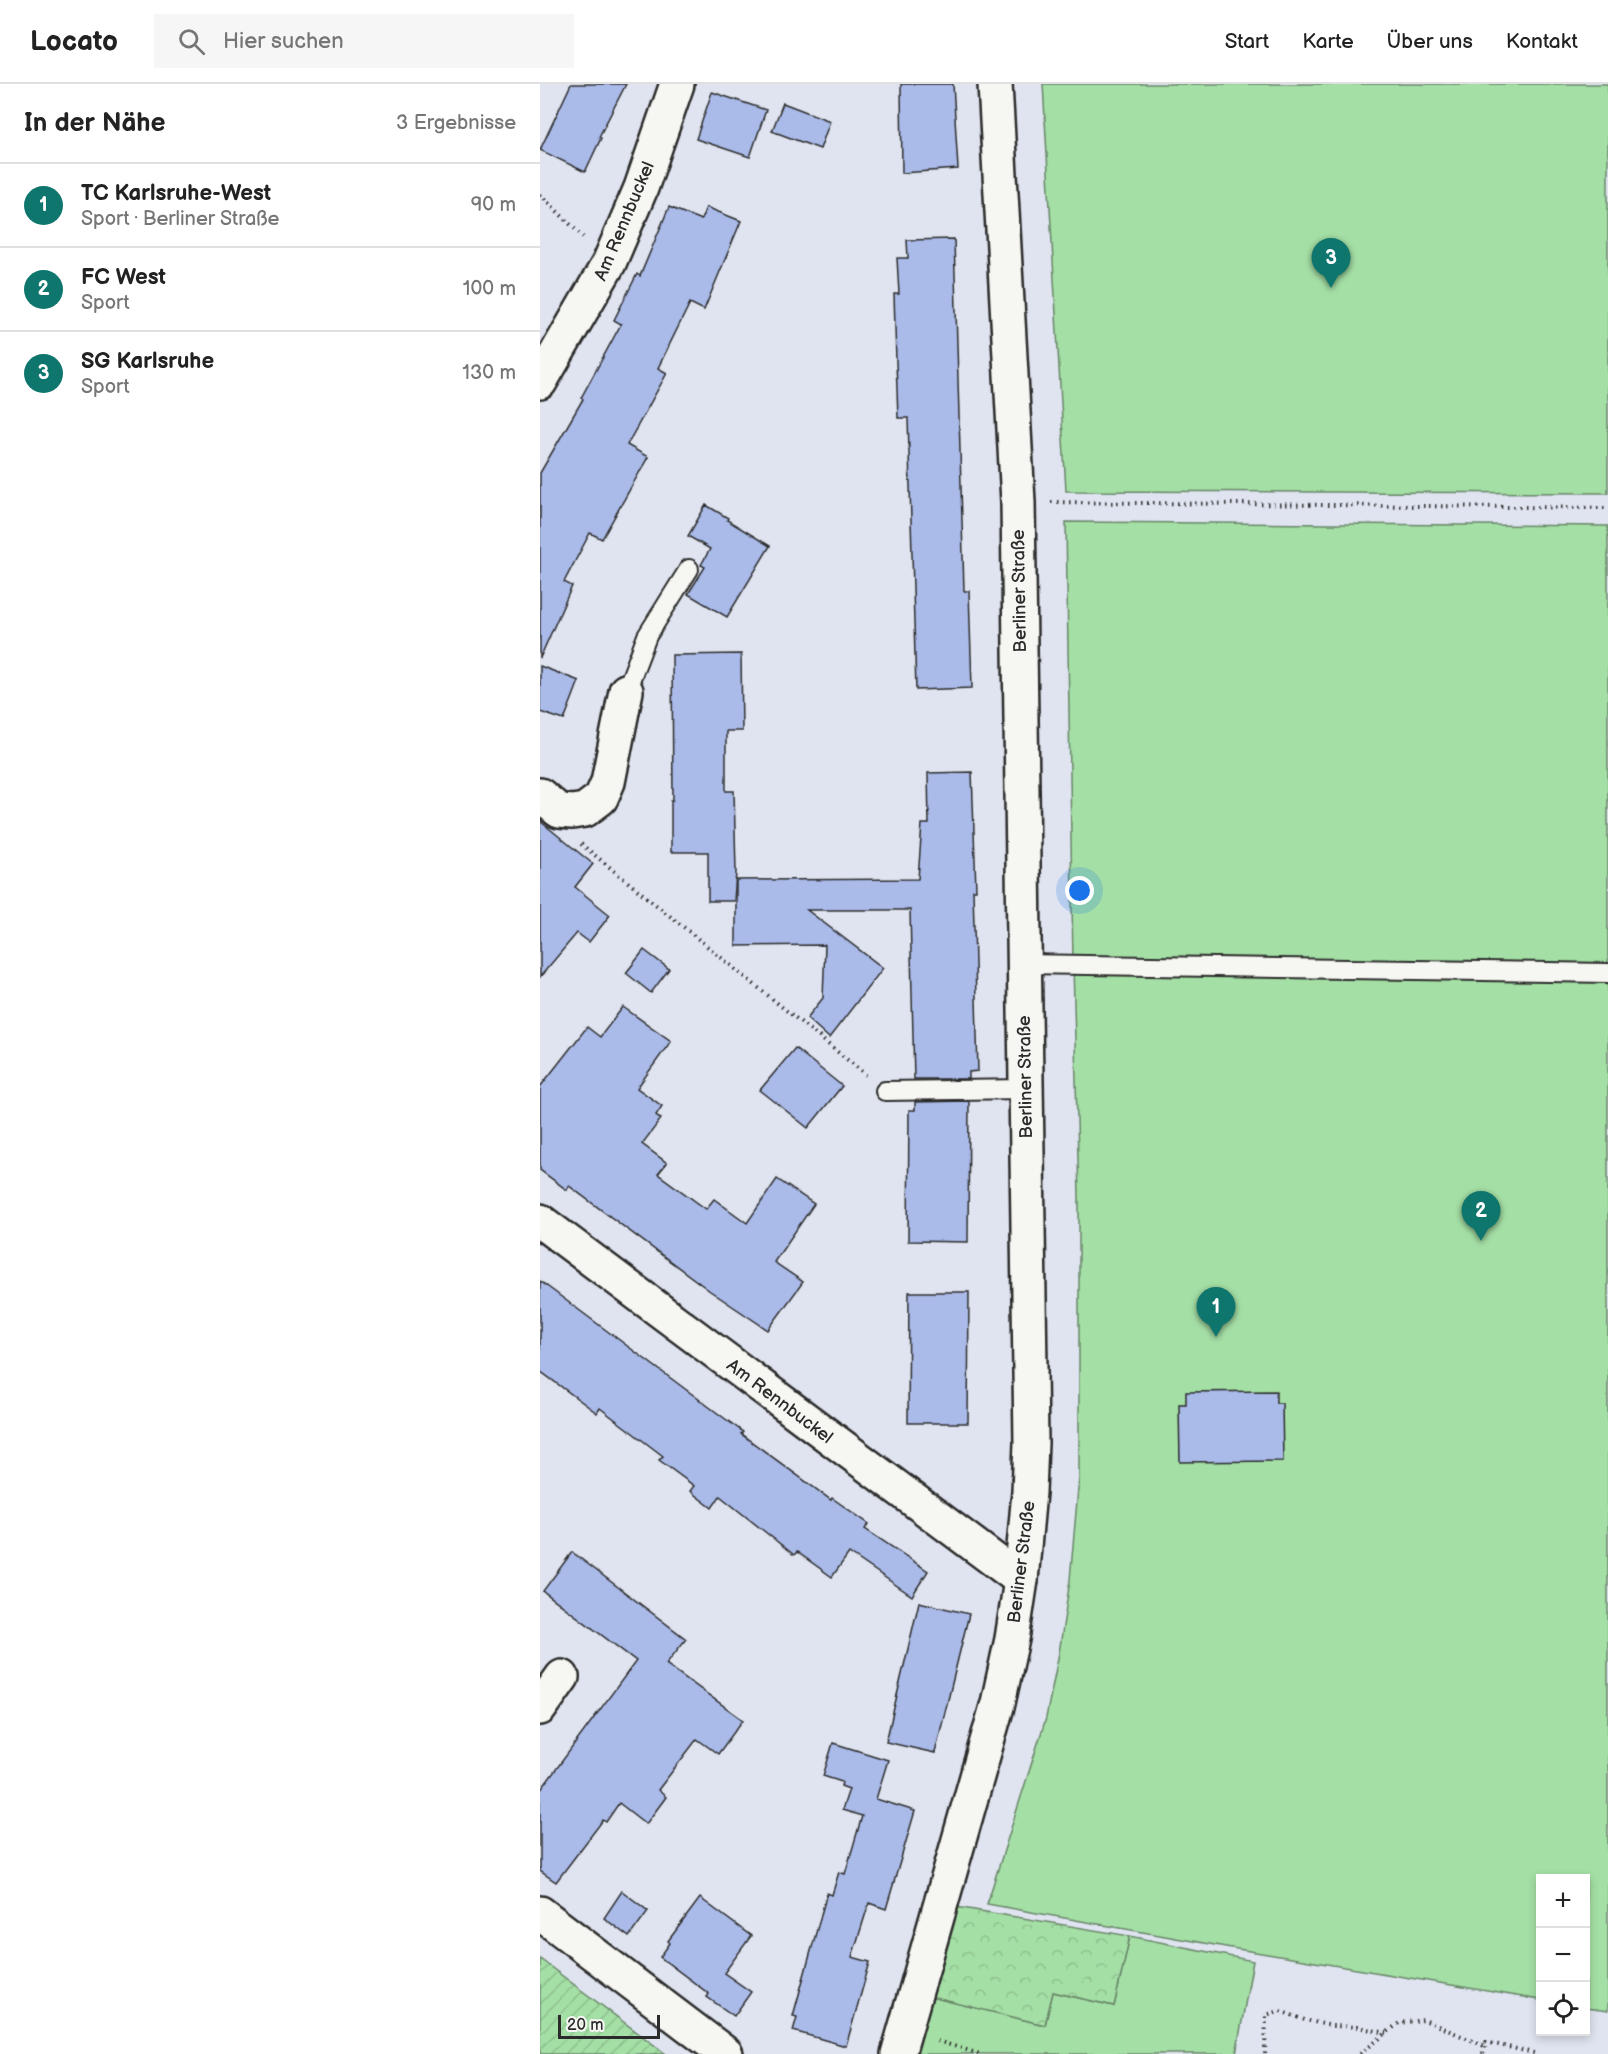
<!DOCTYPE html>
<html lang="de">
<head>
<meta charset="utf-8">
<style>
  body { margin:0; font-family:"Balsamiq Sans",sans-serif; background:#f6f6f6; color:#222 }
  .controls { position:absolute; right:18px; bottom:18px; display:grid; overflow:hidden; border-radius:0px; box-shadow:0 3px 9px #0003 }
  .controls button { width:54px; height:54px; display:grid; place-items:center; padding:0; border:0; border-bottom:2px solid #e0e0e0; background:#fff; color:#222; font:30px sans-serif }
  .scale { position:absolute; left:18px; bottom:15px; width:102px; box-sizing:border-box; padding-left:6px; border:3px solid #2b2b2b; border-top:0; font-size:16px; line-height:21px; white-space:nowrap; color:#2b2b2b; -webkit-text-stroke:4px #f6f6f2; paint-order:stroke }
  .you { position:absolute; left:540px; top:807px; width:21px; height:21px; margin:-15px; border:4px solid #fff; border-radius:50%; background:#1a73e8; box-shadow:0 0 0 9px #1a73e833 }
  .badge { display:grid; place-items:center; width:39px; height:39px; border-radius:50%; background:#0f766e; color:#fff; font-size:20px; font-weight:700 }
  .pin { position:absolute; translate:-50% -50px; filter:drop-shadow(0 2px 3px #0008) }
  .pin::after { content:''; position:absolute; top:32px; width:21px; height:18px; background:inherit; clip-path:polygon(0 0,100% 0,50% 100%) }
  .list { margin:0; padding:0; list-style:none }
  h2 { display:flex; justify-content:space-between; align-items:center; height:78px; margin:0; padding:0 24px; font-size:26px }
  h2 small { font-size:20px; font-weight:400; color:#767676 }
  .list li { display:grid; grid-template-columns:39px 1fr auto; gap:18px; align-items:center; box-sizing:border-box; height:84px; padding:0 24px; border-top:2px solid #e0e0e0 }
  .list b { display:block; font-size:22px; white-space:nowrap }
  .list p { margin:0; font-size:20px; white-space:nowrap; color:#767676 }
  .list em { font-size:20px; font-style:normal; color:#767676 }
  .icon { flex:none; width:33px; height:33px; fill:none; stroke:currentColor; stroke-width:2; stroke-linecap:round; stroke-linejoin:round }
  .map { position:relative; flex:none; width:1068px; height:1970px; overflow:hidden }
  header { display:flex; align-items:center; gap:36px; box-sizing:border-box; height:84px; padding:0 30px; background:#fff; border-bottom:2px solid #e0e0e0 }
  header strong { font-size:28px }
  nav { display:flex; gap:33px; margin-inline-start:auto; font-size:21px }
  .search { width:420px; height:54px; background:#f6f6f6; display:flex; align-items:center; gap:15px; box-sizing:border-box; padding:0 21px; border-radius:0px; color:#767676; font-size:22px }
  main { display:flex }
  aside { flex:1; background:#fff }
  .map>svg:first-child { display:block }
  .grass { fill:#a4dfa5; stroke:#688568; stroke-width:1.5 }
  .park { fill:url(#park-crowns); stroke:#688568; stroke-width:1.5 }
  .garden { fill:url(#garden-furrows); stroke:#688568; stroke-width:1.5 }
  .building { fill:#aabbea; stroke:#2b2b2b; stroke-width:1.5 }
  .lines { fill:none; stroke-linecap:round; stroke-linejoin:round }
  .lane-casing { stroke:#2b2b2b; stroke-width:22 }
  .street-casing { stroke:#2b2b2b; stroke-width:38 }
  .path { stroke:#2b2b2b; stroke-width:4; stroke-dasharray:1.5 4.5; stroke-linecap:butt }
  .lane { stroke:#f6f6f2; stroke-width:18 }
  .street { stroke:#f6f6f2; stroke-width:33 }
  .labels { text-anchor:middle; stroke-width:4.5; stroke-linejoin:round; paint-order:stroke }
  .street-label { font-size:18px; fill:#2b2b2b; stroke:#f6f6f2 }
</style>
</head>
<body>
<header>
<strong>Locato</strong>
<div class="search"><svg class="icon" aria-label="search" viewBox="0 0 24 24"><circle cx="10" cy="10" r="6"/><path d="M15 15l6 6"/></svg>Hier suchen</div>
<nav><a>Start</a><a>Karte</a><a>Über uns</a><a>Kontakt</a></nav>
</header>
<main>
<aside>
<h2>In der Nähe<small>3 Ergebnisse</small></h2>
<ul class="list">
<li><span class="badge">1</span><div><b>TC Karlsruhe-West</b><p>Sport · Berliner Straße</p></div><em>90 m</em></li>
<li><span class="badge">2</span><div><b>FC West</b><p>Sport</p></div><em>100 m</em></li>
<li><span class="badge">3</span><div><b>SG Karlsruhe</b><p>Sport</p></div><em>130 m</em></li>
</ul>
</aside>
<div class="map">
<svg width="1068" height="1970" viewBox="0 0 1068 1970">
  <defs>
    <pattern id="park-crowns" width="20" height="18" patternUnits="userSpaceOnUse" patternTransform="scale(1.5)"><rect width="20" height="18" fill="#a4dfa5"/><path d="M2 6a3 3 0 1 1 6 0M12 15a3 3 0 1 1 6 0" fill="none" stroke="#8dc08e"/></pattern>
    <pattern id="garden-furrows" width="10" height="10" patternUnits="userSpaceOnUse" patternTransform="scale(1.5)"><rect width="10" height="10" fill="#a4dfa5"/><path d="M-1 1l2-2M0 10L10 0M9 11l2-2" fill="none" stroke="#8dc08e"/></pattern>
  </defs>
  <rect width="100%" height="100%" fill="#dfe4f0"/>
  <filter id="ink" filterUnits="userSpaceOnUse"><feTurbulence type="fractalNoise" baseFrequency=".0167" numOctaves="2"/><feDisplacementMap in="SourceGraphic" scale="12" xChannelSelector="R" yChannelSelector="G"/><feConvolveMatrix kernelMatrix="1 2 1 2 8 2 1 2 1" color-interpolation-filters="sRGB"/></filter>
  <g filter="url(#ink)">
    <!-- grass -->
    <g class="grass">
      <path d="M503,0h565v409l-542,-2z"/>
      <path d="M526,438l542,4v1485l-22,-3v-130h-46v122l-314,-53 -239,-43 59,-186 13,-65 11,-73 9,-102v-281l-6,-233z"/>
      <path d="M590,1852l123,25 -17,93h-321l16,-57 114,28 8,-33 61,14z"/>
    </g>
    <!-- park -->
    <path class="park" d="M416,1823l174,29 -16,70 -61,-14 -8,33 -114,-28z"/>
    <!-- garden -->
    <path class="garden" d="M0,1875l126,95h-126z"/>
    <!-- building -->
    <g class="building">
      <path d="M31,0h55l-27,53 2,1 -16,34 -45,-22z"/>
      <path d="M361,0h52l5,85 -56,4z"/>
      <path d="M172,8l54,18 -16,47 -54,-18z"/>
      <path d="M243,19l47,18 -10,28 -48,-18z"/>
      <path d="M129,123l32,13 5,-13 35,14 -37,89 -14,-7 -32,65 9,5 -40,72 21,12 -46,82 -12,-6 -26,49 8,4 -32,72v-185l43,-74 -2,-1 40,-74 -7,-4 23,-46 3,2z"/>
      <path d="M414,155l10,352h5l3,97 -56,2 -8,-272h-10l-2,-57 -2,-67h5l-2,-36h11l-1,-18z"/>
      <path d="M166,421l22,13 -1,2 43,26 -43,71 -39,-23 17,-27 -4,-2 9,-16 -22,-13z"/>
      <path d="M201,570l1,77h-16v60h8l2,81 -2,29h-26v-49h-37v-52h2l-1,-145z"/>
      <path d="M0,582l39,15 -15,39 -24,-8z"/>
      <path d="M432,688l4,118h-3l5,181 -9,1v7h-55l-4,-169h-103l76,58 -54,70 -22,-20 16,-20 2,-53 -89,1v-66l182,-1 4,-55h7l-1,-51z"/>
      <path d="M0,737l53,43 -18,23 35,28 -21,27 -12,-9 -37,44z"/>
      <path d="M104,866l25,19 -18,24 -25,-20z"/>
      <path d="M83,923l48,34 -34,47 25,18 -6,9 5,4 -19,25 25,19 -9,11 48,35 8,-10 33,24 30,-44 37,25 -40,58 29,20 -35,48 -58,-39 -141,-105 -2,4 -27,-20v-83l47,-60 13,10z"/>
      <path d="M255,964l47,38 -34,42 -48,-38z"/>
      <path d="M429,1017l-1,141 -60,-1 1,-131h6v-8z"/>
      <path d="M0,1197l203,151 -2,2 90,66 1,-2 37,26 -4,5 63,42 -16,25 -63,-43 -17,24 -35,-25 -3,3 -74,-59 -8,12 -22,-17 4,-5 -35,-26 4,-4 -63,-48 -3,5 -57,-42z"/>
      <path d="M369,1208h60l-1,131h-60z"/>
      <path d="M736,1307v12h6l1,58 -103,1 -1,-58h7v-12z"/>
      <path d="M32,1468l114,87 -20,25 77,56 -25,34 -21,-15 -39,51 8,7 -20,27 -27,-21 -13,19 -3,-2 -47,62 -16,-11v-80l96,-130 -93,-70z"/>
      <path d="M379,1518l50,12 -34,139 -49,-11z"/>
      <path d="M293,1659l55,17 -12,39 39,12 -29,98 -17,-6 -17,54 18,5 -24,84 -53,-15 4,-14 -4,-1 34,-123 5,2 7,-23 6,2 17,-58 -20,-6 7,-21 -8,-3 1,-4 -19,-6z"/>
      <path d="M82,1807l26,20 -19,26 -25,-19z"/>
      <path d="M160,1814l51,38 -27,37 27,19 -17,24 -27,-19 2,-3 -49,-37 10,-14 -2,-2z"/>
    </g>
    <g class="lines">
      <!-- lane casing -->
      <g class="lane-casing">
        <g id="lane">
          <path d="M86,607l21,-55 42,-67"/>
          <path d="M483,880l585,9"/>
          <path d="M345,1007l141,-2"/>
        </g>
      </g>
      <!-- street casing -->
      <g class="street-casing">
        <g id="street">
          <path d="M0,298l69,-119 32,-75 36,-104"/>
          <path d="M0,711l19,16 13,1 13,-2 16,-12 7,-16 18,-91"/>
          <path d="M0,1137l481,359"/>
          <path d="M0,1624l22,-31"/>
          <path d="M0,1829l186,141"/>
          <path d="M358,1970l100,-351 14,-64 9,-59 8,-88 2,-49 -13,-941 -23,-418"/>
        </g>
      </g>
      <!-- path -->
      <g class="path">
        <path d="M0,110l43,43"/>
        <path d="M511,418l557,6"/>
        <path d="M41,760l285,231"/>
        <path d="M397,1957l43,13"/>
        <path d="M725,1970l1,-39 14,-4 25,9 27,6 25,1 30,6"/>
        <path d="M820,1970l39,-31 25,-3 61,26"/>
        <path d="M943,1970l3,-12 52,12"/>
      </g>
      <!-- lane -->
      <use href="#lane" class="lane"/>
      <!-- street -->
      <use href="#street" class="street"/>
    </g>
  </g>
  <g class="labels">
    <!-- street labels -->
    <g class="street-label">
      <text transform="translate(84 137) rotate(-67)" y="6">Am Rennbuckel</text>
      <text transform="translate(479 507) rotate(-91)" y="6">Berliner Straße</text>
      <text transform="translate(485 993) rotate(-91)" y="6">Berliner Straße</text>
      <text transform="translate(240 1317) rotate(37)" y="6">Am Rennbuckel</text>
      <text transform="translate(481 1478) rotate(-83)" y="6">Berliner Straße</text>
    </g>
  </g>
</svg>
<div class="controls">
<button>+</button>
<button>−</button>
<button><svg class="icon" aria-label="locate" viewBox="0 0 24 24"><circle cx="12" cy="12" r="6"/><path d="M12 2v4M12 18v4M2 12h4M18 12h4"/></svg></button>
</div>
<div class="scale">20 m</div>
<div class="you"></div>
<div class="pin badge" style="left:676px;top:1253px">1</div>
<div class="pin badge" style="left:941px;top:1157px">2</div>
<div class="pin badge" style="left:791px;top:204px">3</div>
</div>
</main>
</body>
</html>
